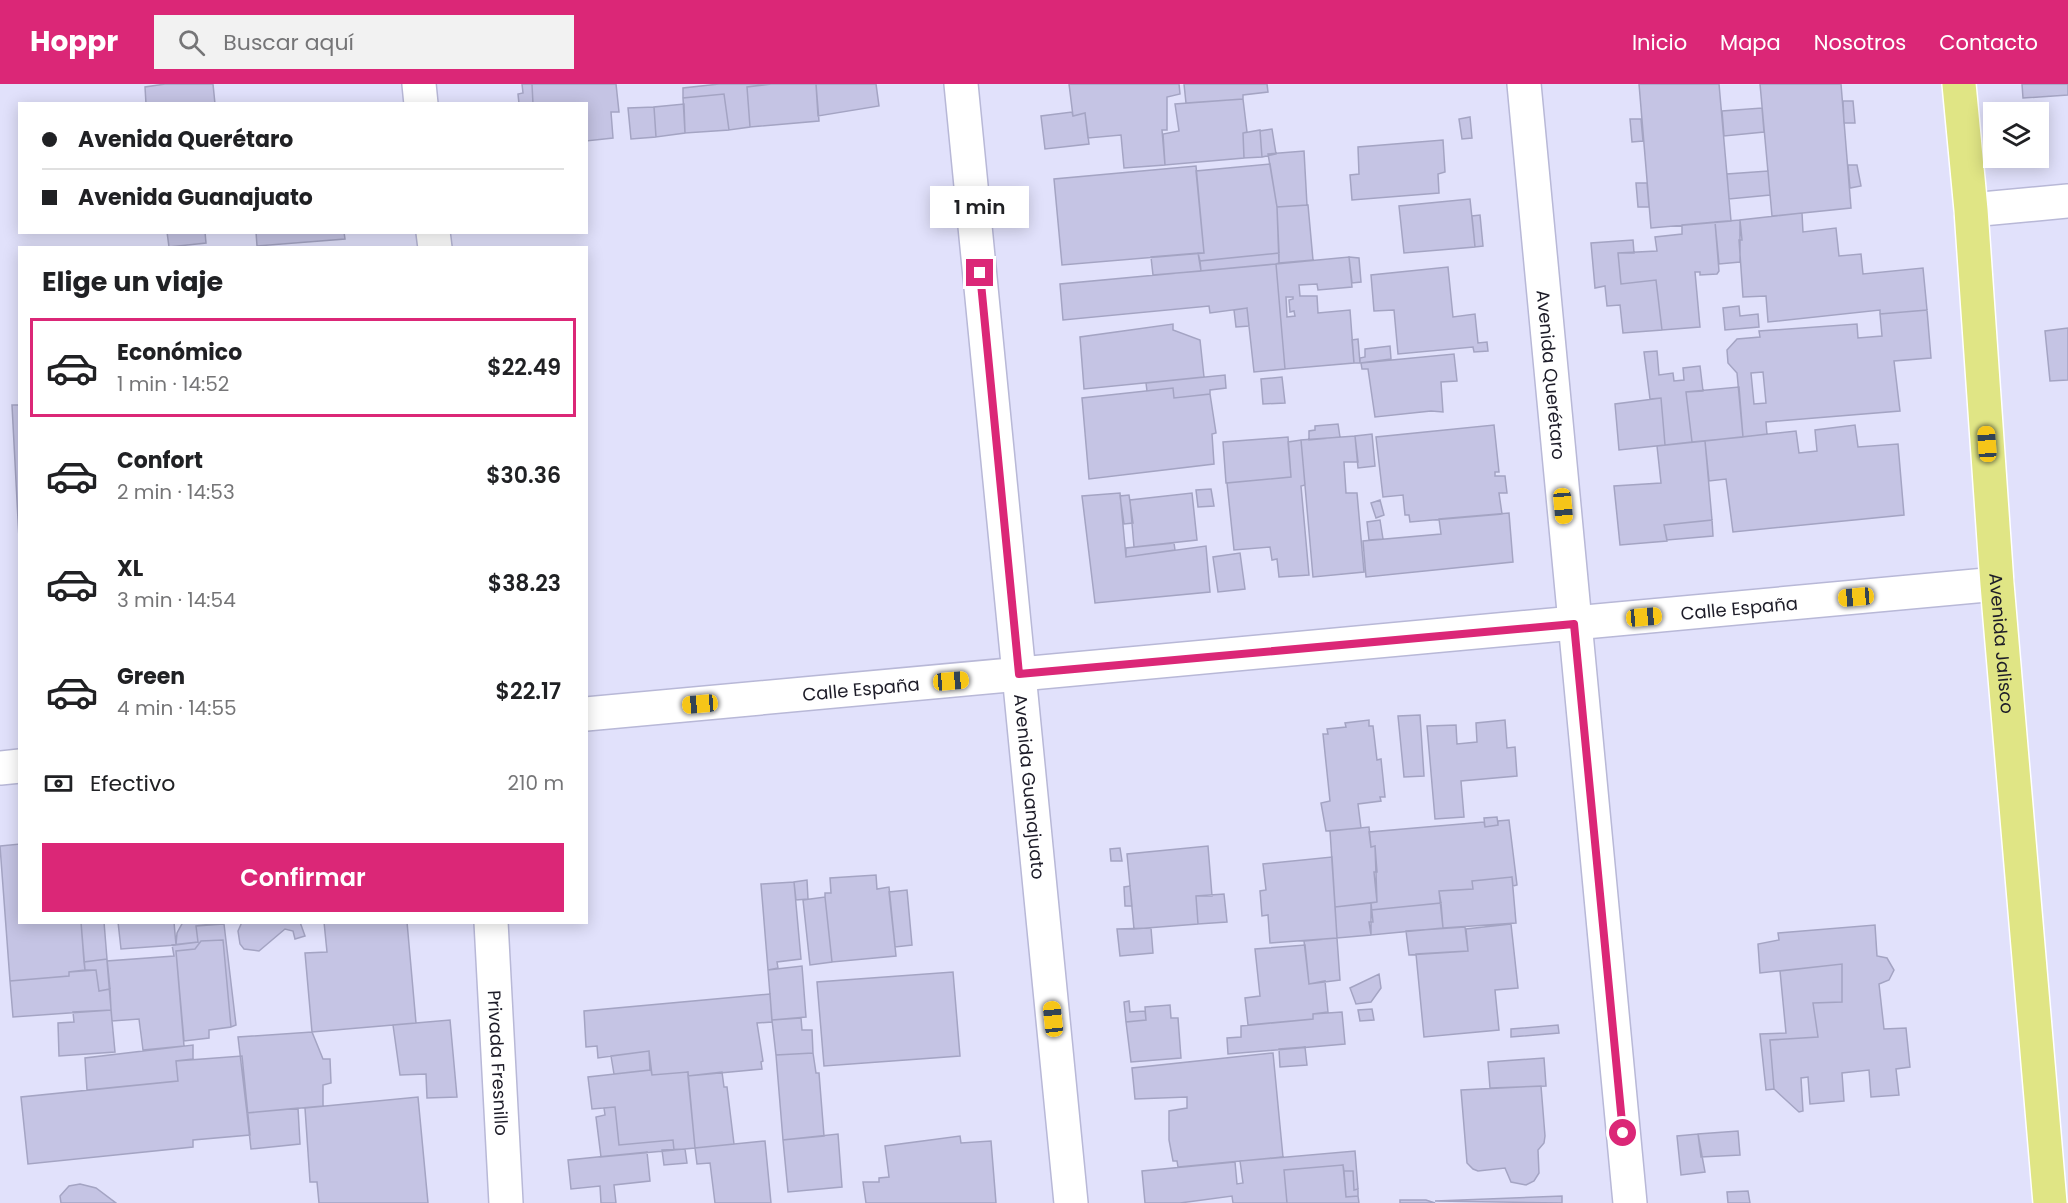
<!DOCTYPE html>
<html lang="es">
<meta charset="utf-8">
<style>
:root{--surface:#fff;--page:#f2f2f2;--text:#202124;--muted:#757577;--line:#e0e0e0;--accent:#db2777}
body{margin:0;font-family:Poppins,sans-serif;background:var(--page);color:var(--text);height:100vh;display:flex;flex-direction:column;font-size:22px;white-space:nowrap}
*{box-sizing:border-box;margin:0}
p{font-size:20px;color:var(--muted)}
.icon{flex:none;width:33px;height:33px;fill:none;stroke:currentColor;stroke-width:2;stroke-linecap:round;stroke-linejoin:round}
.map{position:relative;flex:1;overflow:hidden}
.sheet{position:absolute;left:18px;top:162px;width:570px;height:678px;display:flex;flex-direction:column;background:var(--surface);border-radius:0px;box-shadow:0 3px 15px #0003}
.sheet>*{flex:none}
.guide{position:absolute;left:18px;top:18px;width:570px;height:132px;border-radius:0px;box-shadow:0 3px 15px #0003;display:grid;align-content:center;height:132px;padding:0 24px;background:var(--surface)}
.tools{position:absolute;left:1983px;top:18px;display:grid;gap:12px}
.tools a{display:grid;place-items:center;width:66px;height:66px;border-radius:0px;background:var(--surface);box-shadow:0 3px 15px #0003;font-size:30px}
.end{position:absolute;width:27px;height:27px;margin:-14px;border:8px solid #db2777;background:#fff;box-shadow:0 0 0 3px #fff}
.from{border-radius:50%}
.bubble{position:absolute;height:42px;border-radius:0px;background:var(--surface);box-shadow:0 3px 15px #0003;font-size:20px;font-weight:600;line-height:42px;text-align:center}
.car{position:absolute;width:18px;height:36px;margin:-18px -9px;border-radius:8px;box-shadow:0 0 4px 2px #0007;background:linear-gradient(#f5c518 24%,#345 0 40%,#f5c518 0 76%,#345 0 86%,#f5c518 0)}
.guide b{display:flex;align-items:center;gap:21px;height:57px;font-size:22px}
.guide b+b{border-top:2px solid var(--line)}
.guide i{width:15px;height:15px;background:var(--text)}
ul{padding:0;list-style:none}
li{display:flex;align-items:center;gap:18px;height:99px;margin:0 12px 9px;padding:0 12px;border:3px solid transparent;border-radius:0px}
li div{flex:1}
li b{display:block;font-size:22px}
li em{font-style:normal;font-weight:600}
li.selected{border-color:var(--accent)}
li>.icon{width:54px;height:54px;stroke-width:1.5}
h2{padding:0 24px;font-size:27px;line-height:72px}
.pay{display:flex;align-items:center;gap:15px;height:66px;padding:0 24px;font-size:22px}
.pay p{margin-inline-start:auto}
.button{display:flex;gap:12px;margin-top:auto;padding:12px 24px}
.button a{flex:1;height:69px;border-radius:0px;background:var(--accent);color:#fff;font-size:24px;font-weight:600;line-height:69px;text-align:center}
header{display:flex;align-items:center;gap:36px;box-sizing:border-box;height:84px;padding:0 30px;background:var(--accent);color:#fff}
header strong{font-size:28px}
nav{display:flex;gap:33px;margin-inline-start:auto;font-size:21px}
.search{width:420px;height:54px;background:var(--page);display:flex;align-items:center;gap:15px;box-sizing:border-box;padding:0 21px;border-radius:0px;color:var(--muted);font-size:22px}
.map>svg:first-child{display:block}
</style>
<header>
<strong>Hoppr</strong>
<div class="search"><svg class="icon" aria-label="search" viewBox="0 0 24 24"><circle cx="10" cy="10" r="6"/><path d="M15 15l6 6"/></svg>Buscar aquí</div>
<nav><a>Inicio</a><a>Mapa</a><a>Nosotros</a><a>Contacto</a></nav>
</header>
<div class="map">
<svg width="2068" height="1119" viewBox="0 0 2068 1119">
<rect width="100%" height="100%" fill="#e1e1fb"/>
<path fill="#c5c4e4" stroke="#a4a4c3" stroke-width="1.5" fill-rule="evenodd" d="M165,0H213L215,20H146L145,3Z
M522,0H532L533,20H519L518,10L523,9Z
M532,0H616L619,28H611L613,54L586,57V20H533Z
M719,0H771L747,3L750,43L729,46L724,10L683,14V4Z
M771,0H816L819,37L750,43L747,3Z
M816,0H876L879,22L818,32Z
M1069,0H1179L1180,10L1167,13V46H1162L1165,81L1124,84L1121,51L1088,54L1085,29L1073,32Z
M1184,0H1267L1268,8L1243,11V15L1186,19Z
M1639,0H1719L1731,137L1651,144Z
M1760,0H1841L1851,124L1772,132Z
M2022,0H2068V11L2023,14Z
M724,10L729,46L685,49L683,14Z
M1243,15L1247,48L1243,49L1244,74L1165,81L1163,50L1179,47L1175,20Z
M1843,17H1853L1855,39H1844Z
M684,20L685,49L656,53L654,23Z
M654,23L656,53L631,55L628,24Z
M1762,24L1764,48L1724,52L1722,27Z
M1072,28L1073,32L1085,29L1089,60L1045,65L1041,32Z
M1470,33L1472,54L1462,55L1459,35Z
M1630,35H1641L1643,57L1632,58Z
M1272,45L1276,70L1262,73L1260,47Z
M1260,46L1262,73L1244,74L1243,49Z
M1443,56L1445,88L1438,90L1439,109L1352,116L1350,91L1359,90L1358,63Z
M1304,67L1307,121L1277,123L1268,70Z
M1270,80L1277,123L1279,169L1200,177L1198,169H1204L1196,87Z
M1848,81H1857L1861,102L1850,104Z
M1196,82L1204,169L1062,181L1054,95Z
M1768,87L1770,111L1729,115L1727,90Z
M1636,99H1647L1649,123H1638Z
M1470,115L1475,163L1404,169L1399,122Z
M1308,121L1313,176L1279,179L1277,123Z
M1802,129L1803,148L1836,144L1839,172L1861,170L1863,190L1923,184L1927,226L1880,230V226L1768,238L1766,212L1743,213L1739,156H1742L1740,136Z
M1480,131L1483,162L1475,163L1472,132Z
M1740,136V178L1719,180L1715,138Z
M1715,138L1719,187L1717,190L1700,191V188H1695L1700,243L1662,246L1656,196L1621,200L1618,169L1657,167L1655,153L1682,150V141Z
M167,148H205L206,159L169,163Z
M256,148H344L345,155L257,162Z
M1633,156L1634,169H1618L1621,200L1656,196L1662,246L1623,249L1620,221L1607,222L1605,202L1595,204L1591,159Z
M1198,169L1201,187L1153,191L1151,173Z
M1279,169V179L1276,180L1201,187L1200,177Z
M1349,173L1352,203L1318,206L1317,200L1299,201L1300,212H1317L1318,229L1350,226L1354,279L1285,285L1276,180ZM1286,213H1293V215L1289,216L1290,228L1294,227L1295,232L1287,233Z
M1349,173L1359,174L1361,198L1352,199Z
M1276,180L1285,285L1254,288L1247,224L1210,229L1209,222L1063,236L1060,200Z
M1448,183L1453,233L1475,230L1478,259L1487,258L1488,267L1474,268L1473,263L1398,270L1394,226L1374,227L1371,191Z
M1739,222L1740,232L1758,230L1759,243L1725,246L1723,224Z
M1247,224L1249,242L1236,243L1234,226Z
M1927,226L1931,274L1894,277L1900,327L1766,338L1767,350L1743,353L1737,289L1728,279L1727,266L1737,255L1760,253L1759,247L1857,240L1858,254L1882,252L1880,230ZM1763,288L1766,319L1754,320L1751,289Z
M1173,240V246L1200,256L1204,293L1084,305L1080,253Z
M2068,244V296L2050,297L2045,247Z
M1358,255L1360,279H1354L1352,256Z
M1390,262L1391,275L1360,279V274L1365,273V265Z
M1657,267L1659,291L1673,289L1674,297L1684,296L1683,284L1700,282L1703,307L1686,308L1692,358L1665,361L1661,314L1650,315L1644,268Z
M1454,270L1457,297L1441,298L1443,328L1431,327L1375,333L1368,285H1362L1361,279Z
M1225,291L1226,304L1210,306V310L1174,314L1173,304L1147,307L1146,299Z
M1282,293L1285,319L1263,320L1261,295Z
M1739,303L1743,353L1692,358L1686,308Z
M1173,304L1174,314L1210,310L1216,349L1212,350L1214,380L1089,395L1082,314Z
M1661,314L1665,361L1619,366L1615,320Z
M12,321H20V474Z
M1338,340L1340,353L1309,356V347L1315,346V342Z
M1494,341L1499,388H1495V392H1505L1507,409H1499L1502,430L1410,438L1409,431H1405L1403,411L1383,413L1376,353Z
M1855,341L1858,363L1898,360L1904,431L1733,448L1726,395L1709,397L1705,357L1796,347L1799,369L1817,367L1815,346Z
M1372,350L1375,382L1358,384L1355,352Z
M1355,352L1358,378H1344L1346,409H1357L1364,488L1313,493L1301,356Z
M1288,353L1291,393L1226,399L1223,358Z
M1301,356L1305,401L1301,402L1309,491L1279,493L1277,475L1272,476L1270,463L1234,466L1227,399L1291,393L1288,358Z
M1705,357L1712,436L1664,441L1667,457L1620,461L1614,402L1661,399L1657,362Z
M1211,405L1214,422L1198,423L1196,406Z
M1120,409L1126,473L1206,462L1210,508L1095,519L1082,412Z
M1192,409L1197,456L1134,463L1130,416Z
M1129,411L1133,439L1124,440L1120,412Z
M1380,416L1384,431L1376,434L1371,419Z
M1509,429L1513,478L1366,493L1363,457L1441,450L1439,435Z
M1380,436L1383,455L1369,456L1367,438Z
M1712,436L1713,452L1667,456L1664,441Z
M1174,459L1175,466L1126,473V464Z
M1240,469L1245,505L1218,508L1213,473Z
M1420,631L1424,692L1404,693L1398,632Z
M1369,636V642H1373L1377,676L1381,675L1385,713H1380L1381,717L1358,720L1361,744L1326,747L1321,719L1330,717L1323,650H1328L1327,645L1346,643L1345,639Z
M1505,636L1507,664L1515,663L1517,692L1461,697L1464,733L1435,735L1427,642L1456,641L1457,660L1477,658L1476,639Z
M1497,733L1498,741L1485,743L1484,734Z
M1509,736L1517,801L1513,802L1512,793L1472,797L1473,805L1439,807L1441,819L1371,826V819L1377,818L1374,788H1377L1375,762L1371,763L1369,748L1484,738L1485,743L1498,741V737Z
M1369,743L1371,763L1375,762L1377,818L1335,823L1330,747Z
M20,760V838H81L85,886L69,888V892L10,897L0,762Z
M1208,762L1212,812H1196L1198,840L1134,845L1127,770Z
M1120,764L1122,777H1111L1110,765Z
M1332,773L1337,854L1270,859L1268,831L1262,832L1260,807L1266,806L1263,780Z
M876,791L877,805L889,803L896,872L832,878L825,813V809H831L830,794Z
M1512,793L1516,839L1443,844L1439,807L1473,805L1472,797Z
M807,796L808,815L796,816L794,798Z
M794,798L801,875L777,878L778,884L768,886L761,800Z
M1130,802L1132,822H1125L1124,803Z
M907,806L912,861L895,863L889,808Z
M1224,810L1227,838L1198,840L1196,812Z
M825,813L832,878L810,881L803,816Z
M1371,819L1373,838H1369L1371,851L1337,854L1335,823Z
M1441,819L1443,844L1371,851V826Z
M81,838H104L107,875L84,878Z
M118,838H174L176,861L121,865Z
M183,838H221V839L196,842L198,858L176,861L177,849Z
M242,838H300L305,852L295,855L293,847L285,845L259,867L244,865L240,860L238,847Z
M324,838H407L416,939L312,948L305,869L327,868Z
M224,840L236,941L231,943L223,856L201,857L195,865L176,867L184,962L143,966L139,935L112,937L107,877L174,872L172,861L198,858L196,842Z
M1511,840L1518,904L1495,906L1499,946L1424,953L1416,870L1468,867L1466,845Z
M1875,841L1877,872L1887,874L1894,886L1889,896L1879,900L1884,945L1906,944L1910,983L1896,985L1899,1011L1871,1013L1869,986L1842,989L1844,1017L1810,1020L1808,993L1801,994L1803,1027L1799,1028L1774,1005L1770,956L1818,953L1813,919L1842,918V880L1760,889L1758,860L1779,856L1778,849Z
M1465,843L1468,867L1409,871L1406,847Z
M1151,844L1153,869L1120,872L1117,845Z
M1337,854L1340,896L1309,900L1304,857Z
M223,856L231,943L209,946V954L184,957L176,867L195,865L201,857Z
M1305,861L1309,900L1325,897L1328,928L1313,930V935L1248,941L1245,914L1260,912L1255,865Z
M107,875L110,905L99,907L96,886H85L84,878Z
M1842,880V918L1813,919L1818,953L1770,956L1774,1005L1766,1006L1760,950L1786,949L1780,887Z
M802,882L806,933L772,936L768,886Z
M96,886L99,907L110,905L111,926L13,933L10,897L69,892V888Z
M953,888L960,972L824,982L817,898Z
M1379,890L1381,904L1371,918L1356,920L1350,904Z
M770,910L772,938L757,939L763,977L761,978L762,985L688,992V988L652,991L649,967L598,974L597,962L586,963L584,927Z
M1129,917L1130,928L1145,927L1146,936L1126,938L1124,918Z
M1170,921L1171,934H1178L1181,974L1131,978L1126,938L1146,936L1145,923Z
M1372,925L1374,936L1360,937L1358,926Z
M111,926L115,968L59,972L58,939L74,938L73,928Z
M1342,928L1345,960L1228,970L1227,954L1241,953V942L1313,935V930Z
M801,934L802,946H812L813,969L776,971L772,936Z
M450,936L457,1013L427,1014L426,990L400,991L393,941Z
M1558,941L1559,949L1511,953V945Z
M312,948L323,975H330L331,999L323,1001V1022L247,1029L238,953Z
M193,961V975L176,977L178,997L87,1006L85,974Z
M1305,963L1307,981L1280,983L1279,965Z
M649,967L650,986L614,990L611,972Z
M813,969L816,989H819L824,1052L783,1056L776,971Z
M1273,969L1283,1073L1178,1083L1177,1077H1173L1169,1056V1027L1187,1024V1013L1135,1015L1132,984Z
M242,972L250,1051L193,1056V1063L28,1080L21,1013L178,997L176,977Z
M1544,974L1546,1002L1490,1004L1488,978Z
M651,986L652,991L688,988L695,1064L674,1066L673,1056L619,1061L615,1023L592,1025L588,993Z
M722,988L724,1003H727L734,1060L695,1064L688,992Z
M1541,1002L1545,1052L1544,1059L1538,1066L1539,1089L1534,1097L1526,1101L1511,1098L1505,1084L1478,1087L1473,1085L1467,1079L1461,1006Z
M418,1013L428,1119H319L317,1098H310L305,1024Z
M615,1023L619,1061L673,1056L674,1066L601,1073L596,1033L605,1031L604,1024Z
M298,1024L300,1060L251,1065L247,1029Z
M1738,1047L1740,1071L1701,1073L1698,1050Z
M838,1050L842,1103L788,1108L783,1056Z
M1698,1050L1705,1088L1681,1091L1677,1052Z
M960,1052L961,1059L991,1057L996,1119H866L863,1098H879V1094L889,1093L885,1062Z
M765,1057L771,1119H715L710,1079L697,1080L695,1064Z
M685,1065L687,1079L664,1081L662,1066Z
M1355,1067L1358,1105L1354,1106L1353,1087H1344L1343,1081L1284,1086L1287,1119H1233L1232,1112L1180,1119H1145L1142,1087L1235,1078L1237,1100L1243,1099L1240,1077Z
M647,1068L650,1097L614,1101L616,1119H601L600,1102L571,1105L568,1076Z
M1343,1081L1346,1113L1358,1112L1359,1119H1287L1284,1086Z
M1344,1087H1353L1354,1106L1358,1105V1112L1346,1113Z
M80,1100L96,1104L116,1119H61L60,1112L69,1102Z
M1748,1107L1750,1119H1728L1727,1108Z
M1562,1112V1119L1435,1117Z
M1400,1116H1426L1435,1119H1400Z"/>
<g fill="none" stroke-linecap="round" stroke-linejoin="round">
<g stroke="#b8b8d7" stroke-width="36">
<g id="minor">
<path d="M419,0L421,20"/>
<path id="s1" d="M961,0L1071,1119"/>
<path id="s2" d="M1524,0L1630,1119"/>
<path d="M1971,126L2068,117"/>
<path d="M433,148L435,164"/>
<path id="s3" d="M586,630L1997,500"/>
<path d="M0,684L20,682"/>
<path id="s4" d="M491,838L506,1119"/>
</g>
</g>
<g stroke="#fff" stroke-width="36">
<g id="major">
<path id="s5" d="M1959,0L1971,126L1997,500L2050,1119"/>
</g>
</g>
<use href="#minor" stroke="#fff" stroke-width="33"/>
<use href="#major" stroke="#e0e585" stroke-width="33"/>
</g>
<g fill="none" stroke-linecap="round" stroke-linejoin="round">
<path stroke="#db2777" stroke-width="8" d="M980,189L1019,590L1574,540L1623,1049"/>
</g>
<g text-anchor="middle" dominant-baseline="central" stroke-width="4.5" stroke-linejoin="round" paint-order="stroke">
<g font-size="18" fill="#1d1c28" stroke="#fff">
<text stroke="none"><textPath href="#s2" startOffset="292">Avenida Querétaro</textPath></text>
<text stroke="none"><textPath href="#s3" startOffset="1158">Calle España</textPath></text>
<text stroke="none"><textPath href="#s5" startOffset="561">Avenida Jalisco</textPath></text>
<text stroke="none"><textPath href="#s3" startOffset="276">Calle España</textPath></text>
<text stroke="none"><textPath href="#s1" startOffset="706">Avenida Guanajuato</textPath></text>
<text stroke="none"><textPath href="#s4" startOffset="141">Privada Fresnillo</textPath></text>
</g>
</g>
</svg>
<div class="tools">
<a><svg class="icon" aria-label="layers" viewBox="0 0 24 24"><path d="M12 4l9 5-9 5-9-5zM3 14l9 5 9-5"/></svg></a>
</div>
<i class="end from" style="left:1623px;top:1049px"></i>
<i class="end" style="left:980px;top:189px"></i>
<div class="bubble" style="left:930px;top:102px;width:99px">1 min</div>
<i class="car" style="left:1987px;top:360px;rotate:356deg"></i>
<i class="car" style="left:1563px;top:422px;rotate:175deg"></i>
<i class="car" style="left:1856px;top:513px;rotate:265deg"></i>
<i class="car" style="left:1644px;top:533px;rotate:85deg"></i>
<i class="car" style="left:951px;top:597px;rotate:85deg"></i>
<i class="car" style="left:700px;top:620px;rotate:265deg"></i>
<i class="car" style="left:1053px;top:935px;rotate:354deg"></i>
<div class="guide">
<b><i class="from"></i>Avenida Querétaro</b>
<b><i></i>Avenida Guanajuato</b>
</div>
<section class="sheet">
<h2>Elige un viaje</h2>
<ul>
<li class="selected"><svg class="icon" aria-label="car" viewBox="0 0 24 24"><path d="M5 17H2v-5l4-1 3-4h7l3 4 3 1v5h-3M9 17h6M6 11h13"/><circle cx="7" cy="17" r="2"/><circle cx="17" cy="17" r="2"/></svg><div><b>Económico</b><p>1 min · 14:52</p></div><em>$22.49</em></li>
<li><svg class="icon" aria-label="car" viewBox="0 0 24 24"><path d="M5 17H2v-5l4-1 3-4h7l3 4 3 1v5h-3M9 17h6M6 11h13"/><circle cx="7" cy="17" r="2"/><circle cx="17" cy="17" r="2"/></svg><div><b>Confort</b><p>2 min · 14:53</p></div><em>$30.36</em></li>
<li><svg class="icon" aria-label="car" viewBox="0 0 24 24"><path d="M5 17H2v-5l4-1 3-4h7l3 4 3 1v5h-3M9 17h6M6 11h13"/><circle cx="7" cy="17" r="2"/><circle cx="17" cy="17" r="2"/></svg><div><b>XL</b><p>3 min · 14:54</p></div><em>$38.23</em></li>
<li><svg class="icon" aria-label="car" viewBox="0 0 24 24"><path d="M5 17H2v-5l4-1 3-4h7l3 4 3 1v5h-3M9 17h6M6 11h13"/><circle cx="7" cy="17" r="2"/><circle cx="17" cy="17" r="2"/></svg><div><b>Green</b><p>4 min · 14:55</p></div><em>$22.17</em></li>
</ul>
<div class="pay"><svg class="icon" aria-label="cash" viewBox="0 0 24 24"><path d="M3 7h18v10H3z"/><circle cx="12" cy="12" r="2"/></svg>Efectivo<p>210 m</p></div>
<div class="button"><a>Confirmar</a></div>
</section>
</div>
